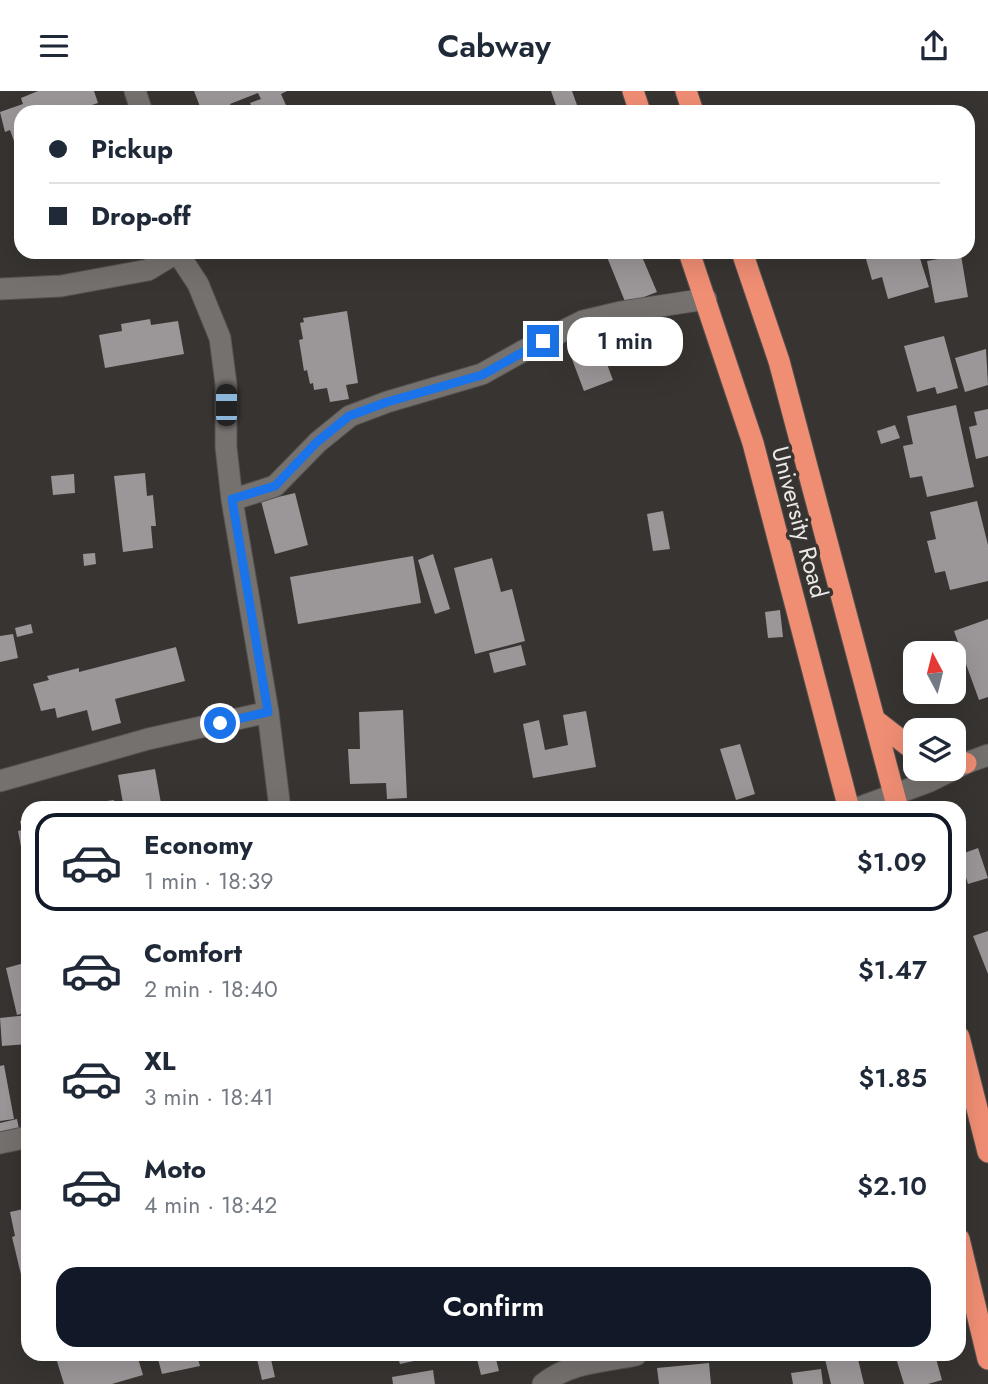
<!DOCTYPE html>
<meta charset="utf-8">
<style>
:root{--surface:#fff;--page:#f2f2f3;--text:#1f2937;--muted:#747a83;--line:#e0e1e3;--accent:#111827}
body{margin:0;font-family:Jost,sans-serif;background:var(--page);color:var(--text);height:100vh;display:flex;flex-direction:column;font-size:26px;white-space:nowrap}
*{box-sizing:border-box;margin:0}
p{font-size:23px;color:var(--muted)}
.icon{flex:none;width:38px;height:38px;fill:none;stroke:currentColor;stroke-width:2;stroke-linecap:round;stroke-linejoin:round}
.map{position:relative;flex:1;overflow:hidden}
.details{position:absolute;left:21px;top:710px;width:945px;height:560px;display:flex;flex-direction:column;background:var(--surface);border-radius:21px;box-shadow:0 7px 28px #0002}
.details>*{flex:none}
.top-card{position:absolute;left:14px;top:14px;width:961px;height:154px;border-radius:21px;box-shadow:0 7px 28px #0002;display:grid;align-content:center;height:154px;padding:0 35px;background:var(--surface)}
.needle{width:46px;rotate:353deg}
.buttons{position:absolute;left:903px;top:550px;display:grid;gap:14px}
.buttons a{display:grid;place-items:center;width:63px;height:63px;border-radius:14px;background:var(--surface);box-shadow:0 7px 28px #0002;font-size:35px}
.end{position:absolute;width:32px;height:32px;margin:-16px;border:9px solid #1a73e8;background:#fff;box-shadow:0 0 0 4px #fff}
.from{border-radius:50%}
.bubble{position:absolute;height:49px;border-radius:21px;background:var(--surface);box-shadow:0 7px 28px #0002;font-size:23px;font-weight:600;line-height:49px;text-align:center}
.car{position:absolute;width:21px;height:42px;margin:-21px -10px;border-radius:9px;box-shadow:0 0 5px 2px #0007;background:linear-gradient(#222 24%,#8ab4d8 0 40%,#222 0 76%,#8ab4d8 0 86%,#222 0)}
.top-card b{display:flex;align-items:center;gap:24px;height:66px;font-size:26px}
.top-card b+b{border-top:2px solid var(--line)}
.top-card i{width:18px;height:18px;background:var(--text)}
ul{padding:12px 0 0;list-style:none}
li{display:flex;align-items:center;gap:21px;height:98px;margin:0 14px 10px;padding:0 21px;border:4px solid transparent;border-radius:21px}
li div{flex:1}
li b{display:block;font-size:26px}
li em{font-style:normal;font-weight:600}
li.active{border-color:var(--accent)}
li>.icon{width:63px;height:63px;stroke-width:1.5}
.action{display:flex;gap:14px;margin-top:auto;padding:14px 35px}
.action a{flex:1;height:80px;border-radius:21px;background:var(--accent);color:#fff;font-size:28px;font-weight:600;line-height:80px;text-align:center}
header{display:flex;justify-content:space-between;align-items:center;height:91px;padding:0 35px;background:var(--surface);font-size:32px;font-weight:600}
.map>svg:first-child{display:block}
</style>
<header><svg class="icon" aria-label="menu" viewBox="0 0 24 24"><path d="M4 6h16M4 12h16M4 18h16"/></svg>Cabway<svg class="icon" aria-label="share" viewBox="0 0 24 24"><path d="M12 15V3M7 8l5-5 5 5M5 13v7h14v-7"/></svg></header>
<div class="map">
<svg width="988" height="1293" viewBox="0 0 988 1293">
<rect width="100%" height="100%" fill="#373431"/>
<path fill="#9b9698" d="M38,0H94L98,12L92,14L94,21H21V51L15,53L10,39L5,41L0,21L23,13L21,7Z
M194,0H287L281,3L289,21H254L250,12L261,8L258,2L230,13L233,20L239,18L241,21H202Z
M551,0H572L577,14L558,20Z
M605,161H640L657,201L626,213Z
M864,161H918L929,196L888,208L882,186L872,189Z
M961,164L968,206L935,212L927,170Z
M347,220L358,292L346,294L349,308L330,311L327,297L314,299L313,292L310,293L307,279L304,280L299,249L303,248L300,232L304,231L303,227Z
M150,228L151,234L178,230L184,263L105,277L99,244L122,240L121,233Z
M650,236L654,257L635,261L630,241Z
M944,245L958,297L937,303L935,296L917,301L904,255Z
M599,252L613,289L584,300L570,263Z
M986,258L988,294L965,301L955,267Z
M956,314L974,396L927,406L922,385L910,387L903,355L913,353L907,325Z
M988,318V365L976,368L969,336L977,334L974,321Z
M895,334L900,347L881,353L877,340Z
M145,382L147,405L153,404L156,435H151L153,457L123,461L114,385Z
M74,383L75,402L53,404L51,385Z
M295,402L308,454L275,463L261,410Z
M977,410L988,454V490L950,499L945,480L935,482L927,450L936,448L930,421Z
M663,420L670,458L653,460L647,423Z
M95,462L96,473L84,475L83,463Z
M433,463L450,518L435,523L418,469Z
M413,465L421,512L298,533L290,486Z
M492,467L501,501L512,498L525,550L475,563L454,477Z
M780,519L783,546L768,547L765,521Z
M988,528V606L979,609L954,540Z
M31,533L33,542L17,546L15,537Z
M13,543L18,567L0,571V545Z
M521,554L526,574L494,582L489,562Z
M176,556L185,590L115,608L121,632L92,640L87,619L57,627L55,617L41,620L33,593L49,589L47,585L79,577V581Z
M403,619L407,707L387,708L386,692L350,693L348,658H360L359,621Z
M586,620L596,676L533,687L523,633L539,629L545,659L568,654L563,624Z
M740,653L755,703L736,709L720,658Z
M155,678L162,718H124L118,684Z
M114,709L115,718H87L86,713Z
M28,728V787H27L18,740L22,739L20,730Z
M978,757L988,787L968,793L959,764Z
M988,840V883L973,845Z
M28,871V921L17,924L6,877Z
M28,924V953L2,955L0,927Z
M4,974L14,1028L0,1030V975Z
M17,1028L20,1043L0,1046V1032Z
M28,1117V1195L24,1196L12,1146L15,1145L10,1121Z
M55,1264H137L143,1284L112,1293H64Z
M157,1264H197L200,1275L162,1283Z
M256,1264H270L275,1286L262,1289Z
M397,1264H432V1266L400,1273Z
M476,1264H495L499,1280L481,1284Z
M824,1264H857L864,1293H831Z
M895,1264H935L942,1289L928,1293H904Z
M709,1272L711,1293H659L657,1277Z
M821,1278L823,1293H793L791,1282Z
M433,1279L435,1293H393L392,1286Z"/>
<g fill="none" stroke-linecap="round" stroke-linejoin="round">
<g stroke="#54514f" stroke-width="23">
<path id="minor" d="M135,0L142,21
M177,161L198,193L220,247L226,293V356L232,409L268,621L280,718
M0,198L61,195L148,179L178,161
M232,409L275,395L318,351L350,325L387,311L482,283L523,260L583,230L621,221L706,208
M0,690L148,648L268,621
M855,718L928,691L966,672L988,664
M0,1052L28,1046
M543,1293C570,1271 603,1271 636,1264"/>
</g>
<g stroke="#54514f" stroke-width="23">
<path id="highway" d="M633,0L640,21
M686,0L693,21
M689,161L753,352L849,718
M742,161L779,270L898,718
M875,629L915,660
M954,670L966,672
M959,946L988,1061
M959,1148L988,1268"/>
</g>
<use href="#minor" stroke="#75716f" stroke-width="21"/>
<use href="#highway" stroke="#f08e74" stroke-width="21"/>
</g>
<g fill="none" stroke-linecap="round" stroke-linejoin="round">
<path stroke="#1a73e8" stroke-width="9" d="M220,632L268,621L232,408L275,395L317,351L349,325L387,311L482,284L543,250"/>
</g>
<g text-anchor="middle" dominant-baseline="central" stroke-width="7" stroke-linejoin="round" paint-order="stroke">
<g font-size="24" fill="#eceae8" stroke="#373431">
<text transform="translate(800 431) rotate(75)">University Road</text>
</g>
</g>
</svg>
<div class="buttons">
<a><svg class="needle" viewBox="-14 -14 28 28"><path d="M0-13l5 13h-10z" fill="#e53935"/><path d="M0 13l5-13h-10z" fill="#747a83"/></svg></a>
<a><svg class="icon" aria-label="layers" viewBox="0 0 24 24"><path d="M12 4l9 5-9 5-9-5zM3 14l9 5 9-5"/></svg></a>
</div>
<i class="end from" style="left:220px;top:632px"></i>
<i class="end" style="left:543px;top:250px"></i>
<div class="bubble" style="left:567px;top:226px;width:116px">1 min</div>
<i class="car" style="left:226px;top:314px;rotate:0deg"></i>
<div class="top-card">
<b><i class="from"></i>Pickup</b>
<b><i></i>Drop-off</b>
</div>
<section class="details">
<ul>
<li class="active"><svg class="icon" aria-label="car" viewBox="0 0 24 24"><path d="M5 17H2v-5l4-1 3-4h7l3 4 3 1v5h-3M9 17h6M6 11h13"/><circle cx="7" cy="17" r="2"/><circle cx="17" cy="17" r="2"/></svg><div><b>Economy</b><p>1 min · 18:39</p></div><em>$1.09</em></li>
<li><svg class="icon" aria-label="car" viewBox="0 0 24 24"><path d="M5 17H2v-5l4-1 3-4h7l3 4 3 1v5h-3M9 17h6M6 11h13"/><circle cx="7" cy="17" r="2"/><circle cx="17" cy="17" r="2"/></svg><div><b>Comfort</b><p>2 min · 18:40</p></div><em>$1.47</em></li>
<li><svg class="icon" aria-label="car" viewBox="0 0 24 24"><path d="M5 17H2v-5l4-1 3-4h7l3 4 3 1v5h-3M9 17h6M6 11h13"/><circle cx="7" cy="17" r="2"/><circle cx="17" cy="17" r="2"/></svg><div><b>XL</b><p>3 min · 18:41</p></div><em>$1.85</em></li>
<li><svg class="icon" aria-label="car" viewBox="0 0 24 24"><path d="M5 17H2v-5l4-1 3-4h7l3 4 3 1v5h-3M9 17h6M6 11h13"/><circle cx="7" cy="17" r="2"/><circle cx="17" cy="17" r="2"/></svg><div><b>Moto</b><p>4 min · 18:42</p></div><em>$2.10</em></li>
</ul>
<div class="action"><a>Confirm</a></div>
</section>
</div>
